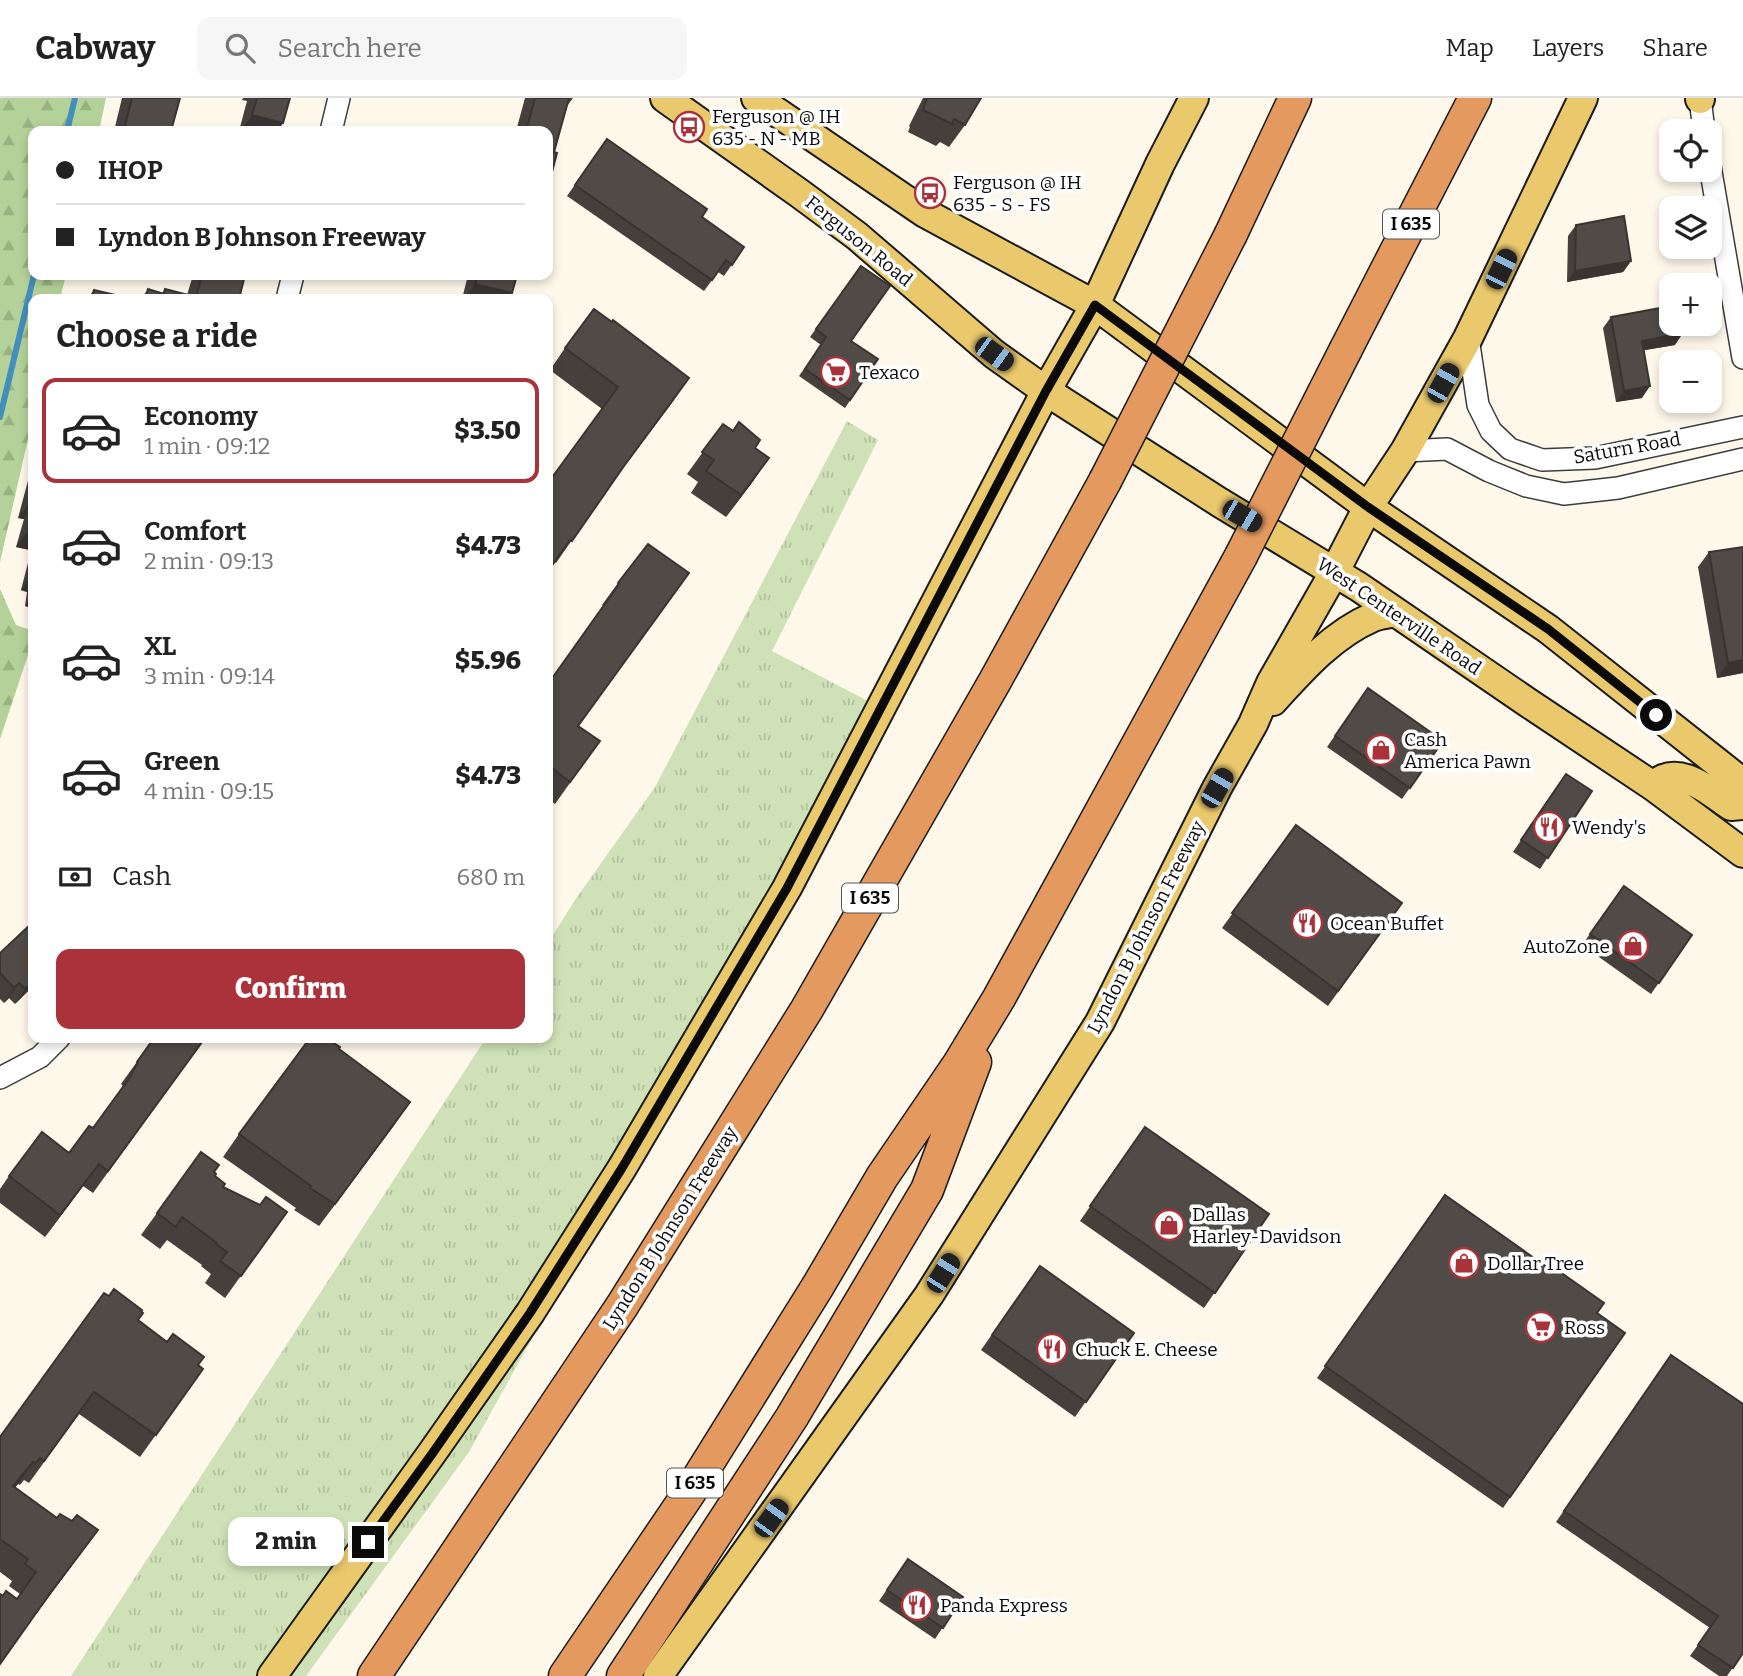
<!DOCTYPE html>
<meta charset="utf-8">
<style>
:root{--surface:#fff;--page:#f6f6f6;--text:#222;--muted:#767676;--line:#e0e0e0;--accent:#aa323a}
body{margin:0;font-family:Bitter,serif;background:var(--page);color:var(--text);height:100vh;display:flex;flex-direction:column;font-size:26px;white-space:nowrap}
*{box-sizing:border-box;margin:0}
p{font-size:23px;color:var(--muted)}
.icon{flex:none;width:38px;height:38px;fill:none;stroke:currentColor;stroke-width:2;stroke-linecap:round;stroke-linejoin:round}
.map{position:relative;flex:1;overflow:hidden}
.panel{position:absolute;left:28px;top:196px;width:525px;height:749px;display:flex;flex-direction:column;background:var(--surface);border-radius:14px;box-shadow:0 4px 10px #0003}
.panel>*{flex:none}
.top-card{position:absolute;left:28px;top:28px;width:525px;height:154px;border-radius:14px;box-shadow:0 4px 10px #0003;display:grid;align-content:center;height:154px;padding:0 28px;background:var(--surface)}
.tools{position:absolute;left:1659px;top:21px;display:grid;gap:14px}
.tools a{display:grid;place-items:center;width:63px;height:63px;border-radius:14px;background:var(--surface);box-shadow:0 4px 10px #0003;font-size:35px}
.end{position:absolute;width:32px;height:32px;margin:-16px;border:9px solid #0a0a0a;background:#fff;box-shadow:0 0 0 4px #fff}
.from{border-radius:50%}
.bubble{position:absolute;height:49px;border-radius:14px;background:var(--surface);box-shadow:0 4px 10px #0003;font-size:23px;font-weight:800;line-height:49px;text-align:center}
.car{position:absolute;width:21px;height:42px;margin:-21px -10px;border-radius:9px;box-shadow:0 0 5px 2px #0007;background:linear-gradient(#222 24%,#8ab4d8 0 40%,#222 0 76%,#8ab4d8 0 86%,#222 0)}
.top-card b{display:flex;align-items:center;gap:24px;height:66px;font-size:26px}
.top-card b+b{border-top:2px solid var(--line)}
.top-card i{width:18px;height:18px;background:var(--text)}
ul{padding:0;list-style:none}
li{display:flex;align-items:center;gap:21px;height:105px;margin:0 14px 10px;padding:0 14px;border:4px solid transparent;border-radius:14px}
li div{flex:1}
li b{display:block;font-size:26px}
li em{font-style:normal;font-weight:800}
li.selected{border-color:var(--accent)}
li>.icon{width:63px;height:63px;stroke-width:1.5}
h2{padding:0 28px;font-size:32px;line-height:84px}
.pay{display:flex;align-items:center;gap:18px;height:77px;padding:0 28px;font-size:26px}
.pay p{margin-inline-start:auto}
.button{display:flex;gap:14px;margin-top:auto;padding:14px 28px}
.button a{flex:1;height:80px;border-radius:14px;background:var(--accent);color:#fff;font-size:28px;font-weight:800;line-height:80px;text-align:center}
header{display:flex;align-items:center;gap:42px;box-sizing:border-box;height:98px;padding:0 35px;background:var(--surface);border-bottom:2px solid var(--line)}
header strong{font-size:33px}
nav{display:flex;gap:38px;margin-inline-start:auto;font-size:24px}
.search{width:490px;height:63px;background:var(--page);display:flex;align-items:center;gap:18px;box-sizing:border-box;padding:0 24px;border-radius:14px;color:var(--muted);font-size:26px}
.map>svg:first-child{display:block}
</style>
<header>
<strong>Cabway</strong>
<div class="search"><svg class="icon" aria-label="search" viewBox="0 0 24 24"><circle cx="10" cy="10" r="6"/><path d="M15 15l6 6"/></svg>Search here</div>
<nav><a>Map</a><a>Layers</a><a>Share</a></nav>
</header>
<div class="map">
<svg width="1743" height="1578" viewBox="0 0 1743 1578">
<defs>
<pattern id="grass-tufts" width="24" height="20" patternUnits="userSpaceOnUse" patternTransform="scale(1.75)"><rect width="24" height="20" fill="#cfe2b7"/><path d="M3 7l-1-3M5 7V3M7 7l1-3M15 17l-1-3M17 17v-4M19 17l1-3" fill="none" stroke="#b0c19c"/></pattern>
<pattern id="forest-firs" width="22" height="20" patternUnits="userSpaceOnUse" patternTransform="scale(1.75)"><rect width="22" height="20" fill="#b3d198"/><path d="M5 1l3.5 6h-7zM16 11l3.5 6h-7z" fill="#99b282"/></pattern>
</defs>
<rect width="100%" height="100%" fill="#fdf8e9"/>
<path fill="url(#grass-tufts)" d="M847,323L878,342L772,553L868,603L857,656L469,1354L306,1578H71L486,940H548V845L575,802L655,689Z"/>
<path fill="url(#forest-firs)" d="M0,0H106L99,33H33V177H66L60,201H33V319L0,464Z
M0,491L16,527L33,533V542L0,641Z"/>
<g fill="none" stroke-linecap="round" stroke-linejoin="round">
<path stroke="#428fbe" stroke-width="6" d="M67,33L75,0
M0,319L34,177"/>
<g stroke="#3d3d3d" stroke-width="24">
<path id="minor" d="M1700,0L1704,33
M331,33L339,0
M1710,68L1743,260
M287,201L293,177
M1468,240L1478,307L1491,333L1510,351L1542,362L1595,360L1743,329
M1405,353L1447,351L1489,373L1526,388L1564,396L1618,390L1743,361
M0,980L40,959L59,940"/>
</g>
<g stroke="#1b1b1b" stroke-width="32">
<path id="major" d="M665,0L799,95L857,138L994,256L1046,293L1219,404L1359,489L1527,604L1653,688L1743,755
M756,0L925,115L1095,207L1368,409L1548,531L1743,685
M1700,0V1
M1273,603C1302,571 1333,536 1373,519C1380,516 1388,516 1394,514
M1653,688C1678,664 1709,693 1731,708L1743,707
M272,1578L432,1355L530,1215L622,1070L787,790L1046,293L1095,207L1160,66L1194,0
M658,1578L929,1197L1100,924L1217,690L1253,626L1271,585L1335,473L1368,409L1405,353L1468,240L1583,0"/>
</g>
<g stroke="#1b1b1b" stroke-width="35">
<path id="highway" d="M1231,136L1295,0
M1346,251L1475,0
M374,1578L622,1208L807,911L995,583L1105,383
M565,1578L689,1395L818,1188L882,1079L959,966L999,900L1241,458
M623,1578L792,1319L927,1092L975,964"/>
</g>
<use href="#minor" stroke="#fff" stroke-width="21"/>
<use href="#major" stroke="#eac86c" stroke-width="28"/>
<use href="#highway" stroke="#e4995f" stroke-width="32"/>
<g stroke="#1b1b1b" stroke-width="35" stroke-linecap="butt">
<path id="highway-bridge" d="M1105,383L1231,136
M1241,458L1346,251"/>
</g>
<use href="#highway-bridge" stroke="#e4995f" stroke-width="32"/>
</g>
<path fill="#46403d" d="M122,0H180L171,33H114Z
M243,0H290L278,33H239L247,3L242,2Z
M525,0H573L567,8L554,54L548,89V33H516Z
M923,0H981L965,27L949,49L940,44L936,48L908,34L910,29L909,28Z
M607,41L702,119L744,149L724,178L718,174L704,193L567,98Z
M1576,127L1631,163L1623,174L1567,184L1568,138Z
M861,168L851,243L878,261L845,310L799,278L821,247L810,239Z
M193,177H245L239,201H141L148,191L162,195L165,191L187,197Z
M468,177H517L512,195L508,201H462Z
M94,192L132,201H87Z
M1611,219L1675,247L1644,252L1642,300L1616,304L1603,230Z
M565,250L674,302L611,386L556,465L555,464L602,311L550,272Z
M723,326L755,350L754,382L726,419L691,395L698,384L687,376Z
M33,364V510L25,508L27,494L21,492L30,457H29L30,452L16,449L24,421L18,420Z
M648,446L579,628L600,643L555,706L548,701V586L603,508L602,507L618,485Z
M1743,449V575L1717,580L1698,469L1709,454Z
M1368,590L1443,643L1402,701L1327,649Z
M1566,676L1592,693L1540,771L1513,754Z
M1296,727L1402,805L1328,908L1222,830Z
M1624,788L1692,837L1651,896L1582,847Z
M33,824V888L15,906L9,900L4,905L0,901V855Z
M154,940H205L93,1095L83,1088L45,1139L0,1105V1091L9,1078L69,1055L93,1030L117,997L123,988L121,986Z
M339,951L395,1026L319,1128L294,1112L296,1110L223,1059L239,1036Z
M1145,1029L1269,1116L1204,1210L1080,1123Z
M214,1074L215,1078L223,1089L260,1107L287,1114L225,1200L205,1185L211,1176L201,1168L202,1167L167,1142L160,1151L141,1137L157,1115Z
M1445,1097L1597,1215L1625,1235L1503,1410L1317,1280Z
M1040,1168L1134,1235L1075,1319L981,1252Z
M138,1222L203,1271L140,1359L79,1316L29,1385L24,1382L20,1387L18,1386L15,1389L82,1454L36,1516L3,1498L17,1501L20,1496L9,1488L12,1483L0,1474V1339Z
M1671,1257L1743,1555L1727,1578H1719L1690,1558L1710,1530L1556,1424Z
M908,1461L963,1499L935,1541L879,1503Z"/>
<path fill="#393432" d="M252,17L283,25L278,33H241Z
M1631,163L1623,174L1567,184L1575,173Z
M475,186L512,195L508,201H464Z
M1683,235L1675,247L1634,254L1642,243Z
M689,280L674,302L608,390L624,368Z
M1650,288L1642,300L1616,304L1624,293Z
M769,360L754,382L726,419L741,397Z
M33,399V408L24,421L18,420Z
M32,427H33V447L30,452L16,449Z
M33,475V485L27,494L21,492Z
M33,496V510L25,508Z
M1743,562V575L1717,580L1728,565Z
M33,883V888L15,906L25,891Z
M19,885L9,900L4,905L14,890Z
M410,1004L395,1026L319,1128L335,1106Z
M99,1066L83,1088L45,1139L60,1117Z
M33,1364L18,1386L0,1407L13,1388Z
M98,1432L82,1454L36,1516L51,1494Z"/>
<path fill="#514b47" stroke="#393432" stroke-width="2" d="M132,0H180L171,33H129V32L124,31Z
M257,0H290L283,25L252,17Z
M535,0H569L554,54L557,55L548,89V33H528L529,29H527Z
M927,0H981L965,27L954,21L952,26L923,12Z
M607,41L707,111L702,119L744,149L732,167L726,162L712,182L575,87Z
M1624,118L1631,163L1575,173L1576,127Z
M861,168L890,188L851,243L878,261L850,302L805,271L826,239L816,231Z
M202,177H245L239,201H145L148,191L164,196L165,191L196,199Z
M478,177H517L512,195L475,186Z
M94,192L132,201H91Z
M1671,208V226H1682L1683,235L1642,243L1650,288L1624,293L1611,219Z
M594,211L612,224L613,222L689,280L624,368L572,443L570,442L548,473V385L618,289L565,250Z
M739,324L760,342L755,350L769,360L741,397L706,373L714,362L702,354L723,326L733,333Z
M648,446L689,475L578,628L600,643L570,684L548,667V586L619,486L618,485Z
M1743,449V562L1728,565L1709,454Z
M1368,590L1443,643L1410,690L1335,638Z
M1566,676L1592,693L1548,760L1521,742Z
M1296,727L1402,805L1338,893L1232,815Z
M1624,788L1692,837L1659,885L1590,836Z
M33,824V883L25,891L19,885L14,890L0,875V855Z
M154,940H205L108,1073L99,1066L60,1117L9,1078L42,1034L69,1055L89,1028L93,1030L128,982L138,965L137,964Z
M310,940H326L340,949L339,951L410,1004L335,1106L310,1090L311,1088L239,1036Z
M1145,1029L1269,1116L1215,1195L1090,1108Z
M201,1054L219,1067L214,1074L216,1076L215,1078L225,1086L223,1089L260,1107L266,1099L287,1114L241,1178L220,1163L227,1154L216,1146L217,1145L182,1119L176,1129L157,1115Z
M1445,1097L1551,1172L1553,1169L1604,1205L1597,1215L1625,1235L1510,1399L1325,1268Z
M1040,1168L1134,1235L1086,1304L992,1237Z
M114,1191L142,1212L141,1213L143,1215L138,1222L167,1244L173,1236L204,1259L198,1267L203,1271L156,1337L94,1294L44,1363L40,1360L36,1365L33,1364L13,1388L57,1420L60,1416L72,1423L77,1417L98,1432L51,1494L0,1566V1496L3,1498L6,1493L17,1501L36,1474L25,1466L28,1461L0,1441V1339L104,1195L109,1198Z
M1671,1257L1743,1306V1555L1733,1570L1698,1547L1718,1518L1564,1413Z
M908,1461L963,1499L943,1530L887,1492Z"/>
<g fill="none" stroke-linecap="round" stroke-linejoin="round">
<path stroke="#0a0a0a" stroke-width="9" d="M368,1444L432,1356L530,1215L622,1070L712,917L787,790L1046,293L1095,207L1368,409L1548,531L1656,617"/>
</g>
<defs>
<g id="bus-ring" transform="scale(1.575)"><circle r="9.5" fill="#fff" stroke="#aa323a" stroke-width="1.5"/><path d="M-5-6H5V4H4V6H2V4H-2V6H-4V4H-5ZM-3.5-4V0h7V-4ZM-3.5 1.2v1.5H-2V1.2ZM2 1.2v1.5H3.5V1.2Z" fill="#aa323a"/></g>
<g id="supermarket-ring" transform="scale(1.575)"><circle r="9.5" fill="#fff" stroke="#aa323a" stroke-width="1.5"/><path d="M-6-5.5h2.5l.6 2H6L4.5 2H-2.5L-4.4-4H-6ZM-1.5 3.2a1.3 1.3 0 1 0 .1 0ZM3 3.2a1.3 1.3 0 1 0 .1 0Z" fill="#aa323a"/></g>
<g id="shop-ring" transform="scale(1.575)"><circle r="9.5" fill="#fff" stroke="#aa323a" stroke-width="1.5"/><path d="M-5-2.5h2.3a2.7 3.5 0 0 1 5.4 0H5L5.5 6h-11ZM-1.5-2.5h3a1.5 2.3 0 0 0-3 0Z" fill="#aa323a"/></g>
<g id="restaurant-ring" transform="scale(1.575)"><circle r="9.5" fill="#fff" stroke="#aa323a" stroke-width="1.5"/><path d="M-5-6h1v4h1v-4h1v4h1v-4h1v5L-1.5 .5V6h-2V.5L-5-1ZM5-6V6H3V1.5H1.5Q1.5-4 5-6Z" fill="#aa323a"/></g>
</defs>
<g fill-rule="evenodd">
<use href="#bus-ring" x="689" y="29"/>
<use href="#bus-ring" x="930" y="95"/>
<use href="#supermarket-ring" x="836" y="274"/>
<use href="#shop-ring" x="1381" y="652"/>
<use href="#restaurant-ring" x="1549" y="729"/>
<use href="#restaurant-ring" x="1307" y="825"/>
<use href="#shop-ring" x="1633" y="848"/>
<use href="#shop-ring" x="1169" y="1127"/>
<use href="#shop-ring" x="1464" y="1165"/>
<use href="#supermarket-ring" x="1541" y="1229"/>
<use href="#restaurant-ring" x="1052" y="1251"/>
<use href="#restaurant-ring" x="917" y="1507"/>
</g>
<g text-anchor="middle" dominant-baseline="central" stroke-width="7" stroke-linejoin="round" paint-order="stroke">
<g fill="#fff" stroke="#545454" stroke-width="2">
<rect x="1383" y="111.5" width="56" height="29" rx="5"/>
<rect x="842" y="785.5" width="56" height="29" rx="5"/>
<rect x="667" y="1370.5" width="56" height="29" rx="5"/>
</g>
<g font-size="18" font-weight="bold" fill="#0a0a0a">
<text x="1411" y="126">I 635</text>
<text x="870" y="800">I 635</text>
<text x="695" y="1385">I 635</text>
</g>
<g font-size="19" fill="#0a0a0a" stroke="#fff" text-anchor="start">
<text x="712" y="18">Ferguson @ IH<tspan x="712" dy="22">635 - N - MB</tspan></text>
<text x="953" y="84">Ferguson @ IH<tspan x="953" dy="22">635 - S - FS</tspan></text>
<text x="859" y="274">Texaco</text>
<text x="1404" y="641">Cash<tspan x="1404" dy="22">America Pawn</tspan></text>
<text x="1572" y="729">Wendy's</text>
<text x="1330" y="825">Ocean Buffet</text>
<text x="1610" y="848" text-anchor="end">AutoZone</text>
<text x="1192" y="1116">Dallas<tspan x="1192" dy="22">Harley-Davidson</tspan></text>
<text x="1487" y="1165">Dollar Tree</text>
<text x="1564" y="1229">Ross</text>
<text x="1075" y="1251">Chuck E. Cheese</text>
<text x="940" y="1507">Panda Express</text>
</g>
<g font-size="19" fill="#0a0a0a" stroke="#fff">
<text transform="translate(859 143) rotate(39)">Ferguson Road</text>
<text transform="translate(1627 350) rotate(-10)">Saturn Road</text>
<text transform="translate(1399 518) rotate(34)">West Centerville Road</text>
<text transform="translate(1146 829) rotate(-63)">Lyndon B Johnson Freeway</text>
<text transform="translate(670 1130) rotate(-58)">Lyndon B Johnson Freeway</text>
</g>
</g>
</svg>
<div class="tools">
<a><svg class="icon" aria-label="locate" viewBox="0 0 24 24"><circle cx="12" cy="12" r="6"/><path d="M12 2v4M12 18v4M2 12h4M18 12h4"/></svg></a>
<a><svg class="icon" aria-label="layers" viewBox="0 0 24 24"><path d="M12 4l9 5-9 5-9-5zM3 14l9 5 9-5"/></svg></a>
<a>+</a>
<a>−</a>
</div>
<i class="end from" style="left:1656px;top:617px"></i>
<i class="end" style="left:368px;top:1444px"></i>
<div class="bubble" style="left:228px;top:1419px;width:116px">2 min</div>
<i class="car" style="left:1501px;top:171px;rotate:26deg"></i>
<i class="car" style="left:994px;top:256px;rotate:126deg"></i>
<i class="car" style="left:1443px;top:285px;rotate:29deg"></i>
<i class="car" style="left:1242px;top:418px;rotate:120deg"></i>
<i class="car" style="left:1217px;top:690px;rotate:30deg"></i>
<i class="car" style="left:943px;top:1175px;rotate:32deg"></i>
<i class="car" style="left:771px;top:1420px;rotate:36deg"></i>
<div class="top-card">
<b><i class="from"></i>IHOP</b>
<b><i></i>Lyndon B Johnson Freeway</b>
</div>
<section class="panel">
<h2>Choose a ride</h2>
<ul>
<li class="selected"><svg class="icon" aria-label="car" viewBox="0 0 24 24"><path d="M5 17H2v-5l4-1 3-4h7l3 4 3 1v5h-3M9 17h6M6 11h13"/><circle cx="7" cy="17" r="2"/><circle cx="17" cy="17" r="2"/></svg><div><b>Economy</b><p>1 min · 09:12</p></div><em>$3.50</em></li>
<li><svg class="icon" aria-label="car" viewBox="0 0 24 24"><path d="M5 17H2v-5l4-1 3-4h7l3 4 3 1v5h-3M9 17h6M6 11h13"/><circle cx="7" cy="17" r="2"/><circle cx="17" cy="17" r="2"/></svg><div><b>Comfort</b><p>2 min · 09:13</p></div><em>$4.73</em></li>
<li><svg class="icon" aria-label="car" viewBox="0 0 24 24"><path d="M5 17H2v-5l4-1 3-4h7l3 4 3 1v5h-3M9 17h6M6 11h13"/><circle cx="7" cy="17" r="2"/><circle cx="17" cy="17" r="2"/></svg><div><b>XL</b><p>3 min · 09:14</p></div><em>$5.96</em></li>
<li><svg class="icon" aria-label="car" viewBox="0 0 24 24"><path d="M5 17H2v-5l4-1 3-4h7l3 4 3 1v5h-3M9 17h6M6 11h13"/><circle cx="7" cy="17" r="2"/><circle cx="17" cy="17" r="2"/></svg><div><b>Green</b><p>4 min · 09:15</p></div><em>$4.73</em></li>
</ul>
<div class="pay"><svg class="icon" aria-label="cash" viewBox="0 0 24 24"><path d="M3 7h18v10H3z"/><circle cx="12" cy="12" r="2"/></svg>Cash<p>680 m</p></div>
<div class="button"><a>Confirm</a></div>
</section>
</div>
